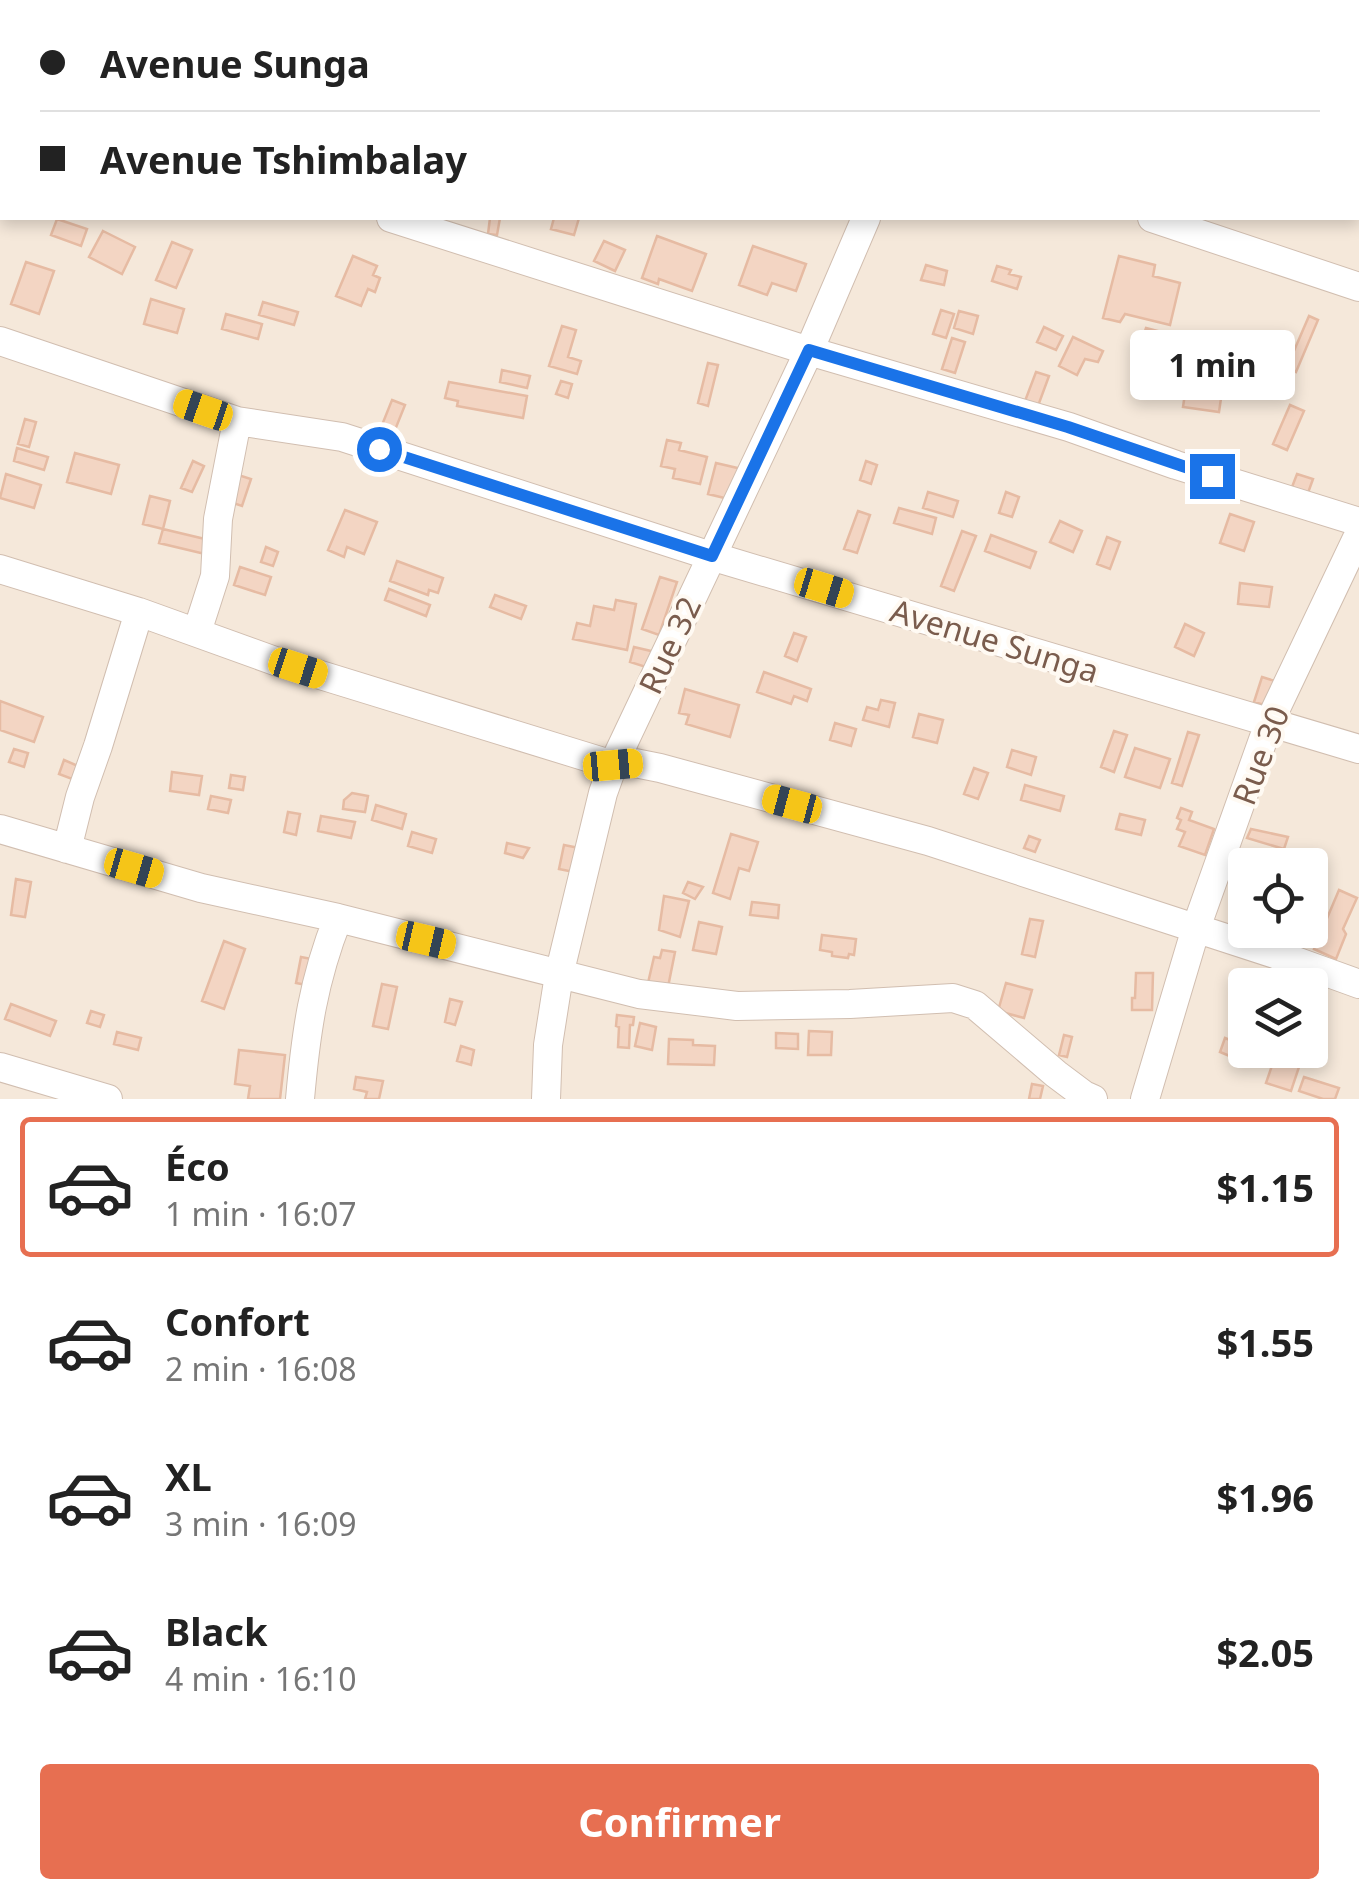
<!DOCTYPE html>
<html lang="fr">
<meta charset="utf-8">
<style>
:root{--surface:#fff;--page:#f2f2f2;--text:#222;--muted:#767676;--line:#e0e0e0;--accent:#e76f51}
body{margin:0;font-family:"Noto Sans",sans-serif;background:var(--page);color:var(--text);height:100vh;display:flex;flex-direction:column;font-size:38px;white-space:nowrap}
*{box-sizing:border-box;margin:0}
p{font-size:32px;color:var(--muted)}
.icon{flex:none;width:55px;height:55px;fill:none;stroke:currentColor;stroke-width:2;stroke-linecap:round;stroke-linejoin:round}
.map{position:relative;height:1099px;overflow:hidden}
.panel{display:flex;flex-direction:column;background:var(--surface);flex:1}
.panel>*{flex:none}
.banner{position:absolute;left:0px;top:0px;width:1360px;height:220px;box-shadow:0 5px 15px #0003;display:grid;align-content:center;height:220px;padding:0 40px;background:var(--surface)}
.fabs{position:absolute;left:1228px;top:848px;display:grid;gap:20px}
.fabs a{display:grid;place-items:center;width:100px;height:100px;border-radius:10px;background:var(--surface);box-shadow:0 5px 15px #0003;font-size:50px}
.end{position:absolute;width:45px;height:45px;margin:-22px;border:12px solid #1a73e8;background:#fff;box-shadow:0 0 0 5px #fff}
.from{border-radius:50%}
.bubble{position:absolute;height:70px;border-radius:10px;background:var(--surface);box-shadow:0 5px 15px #0003;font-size:32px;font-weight:700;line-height:70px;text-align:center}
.car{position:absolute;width:30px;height:60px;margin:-30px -15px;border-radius:12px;box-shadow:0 0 8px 2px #0007;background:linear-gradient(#f5c518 24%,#345 0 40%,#f5c518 0 76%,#345 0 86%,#f5c518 0)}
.banner b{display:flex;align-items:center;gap:35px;height:95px;font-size:38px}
.banner b+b{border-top:2px solid var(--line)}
.banner i{width:25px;height:25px;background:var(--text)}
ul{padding:18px 0 0;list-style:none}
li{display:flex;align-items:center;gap:30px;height:140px;margin:0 20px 15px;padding:0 20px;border:5px solid transparent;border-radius:10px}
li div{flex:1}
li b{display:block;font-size:38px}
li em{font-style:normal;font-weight:700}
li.active{border-color:var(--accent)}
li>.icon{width:90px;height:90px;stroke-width:1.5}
.button{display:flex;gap:20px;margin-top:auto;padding:20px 40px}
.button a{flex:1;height:115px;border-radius:10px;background:var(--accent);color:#fff;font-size:40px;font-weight:700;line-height:115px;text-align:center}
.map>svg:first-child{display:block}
</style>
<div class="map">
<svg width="1359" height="1099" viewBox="0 0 1359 1099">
<rect width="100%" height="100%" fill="#fdf6ec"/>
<path fill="#f5e8da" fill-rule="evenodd" d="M0,0H1359V1099H0ZM2,2H1358V218H2ZM1245,865H1310V930H1245ZM1245,985H1310V1050H1245Z"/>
<path fill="#f3d5c3" stroke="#e6bba3" stroke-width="2.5" d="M490,218H500L497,235L488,234Z
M554,218H579L574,235L551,229Z
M57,219L87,229L81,246L51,235Z
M103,231L135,247L122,274L89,257Z
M657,236L706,254L692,291L659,279L658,284L642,278Z
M604,241L625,250L615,271L594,261Z
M172,242L192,250L176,288L156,280Z
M753,246L806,264L796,291L772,283L767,295L739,285Z
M353,256L377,266L373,275L380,278L375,292L368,289L361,306L336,296Z
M1119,256L1155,265L1153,276L1180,283L1170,325L1125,314L1120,322L1103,318Z
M26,262L54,271L39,314L11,304Z
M926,265L947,271L944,285L921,280Z
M997,266L1011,270L1009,274L1021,277L1017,289L992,281Z
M151,299L184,309L177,333L144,324Z
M263,302L298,312L294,325L259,315Z
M941,310L954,314L946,338L933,334Z
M959,311L978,316L973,334L954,328Z
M226,314L262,324L258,339L222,329Z
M1309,316L1318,320L1296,372L1287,367Z
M562,326L576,330L568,357L581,361L577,374L549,366Z
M1044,327L1063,336L1056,350L1037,342Z
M1146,328L1188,339L1184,352L1142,340Z
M1073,337L1103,351L1098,362L1085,359L1077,375L1059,366Z
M952,338L965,342L955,373L942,369Z
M1232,351L1266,360L1263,375L1229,366Z
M708,363L718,365L708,406L698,403Z
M502,370L530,376L527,388L500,382Z
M1036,372L1049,376L1038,406L1025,401Z
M1187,380L1223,385L1219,412L1183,407Z
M561,381L572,384L568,398L556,394Z
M449,382L527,396L523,418L457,406L458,401L445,398Z
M392,400L405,405L395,430L382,425Z
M1290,405L1304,411L1287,450L1273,444Z
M25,419L36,422L29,447L18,444Z
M667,440L681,443L679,450L707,457L700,484L673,478L675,469L661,466Z
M17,448L48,457L44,470L14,461Z
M75,453L119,465L111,494L67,482Z
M193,461L204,466L192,492L181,488Z
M866,461L877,465L871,484L860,480Z
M716,463L746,470L737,501L708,494Z
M6,474L41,485L34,508L0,498Z
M235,474L251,479L242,506L227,501Z
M1297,474L1313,479L1308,493L1292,487Z
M928,492L958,501L953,517L923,508Z
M1006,492L1019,497L1012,517L999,513Z
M150,496L170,501L163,529L143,524Z
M899,508L936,518L932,534L894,523Z
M345,510L377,522L364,554L347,547L344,557L328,550Z
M858,511L870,515L857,553L844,549Z
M1230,514L1254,522L1244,551L1220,543Z
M1060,521L1082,531L1073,552L1050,542Z
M163,529L209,540L205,554L159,543Z
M962,531L976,536L954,591L941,586Z
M991,535L1036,552L1030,568L985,551Z
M1107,537L1120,542L1110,569L1097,564Z
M266,547L278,552L273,566L261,562Z
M397,561L443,578L438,593L429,590L428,595L390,581Z
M240,567L271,577L265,595L234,585Z
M660,577L677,582L659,635L642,629Z
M1240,583L1272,587L1269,607L1238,604Z
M389,589L430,605L426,616L385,600Z
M495,595L526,606L521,619L490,607Z
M616,600L636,604L627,650L573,639L577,623L590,626L594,606L614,610Z
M1185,624L1204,633L1194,656L1175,647Z
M794,633L806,637L797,661L785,656Z
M634,647L655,652L649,668L630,662Z
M764,672L811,689L807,701L794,696L791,704L757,692Z
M1262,677L1275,681L1268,706L1254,702Z
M685,689L739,705L730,737L686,724L689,715L679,713Z
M881,700L895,703L889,727L863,720L867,707L878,710Z
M0,701L43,717L34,742L0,730Z
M919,714L943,720L937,743L913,737Z
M835,723L856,729L851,746L830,740Z
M1114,731L1127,735L1114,772L1101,767Z
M1188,732L1199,735L1182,786L1172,783Z
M1135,748L1170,759L1160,788L1125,777Z
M14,749L28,753L24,767L9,762Z
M1012,750L1036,757L1031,775L1007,767Z
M64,760L85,769L80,782L59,774Z
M974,768L988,773L978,799L964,794Z
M172,772L202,776L199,795L170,791Z
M231,775L245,777L243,790L229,788Z
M1025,785L1064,796L1060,811L1021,800Z
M352,793L368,796L365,812L343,809L344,800Z
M211,796L231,800L228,813L208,809Z
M376,805L406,814L402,829L372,820Z
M1181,808L1192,812L1189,820L1214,829L1205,855L1179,846L1185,832L1177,829L1181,820L1177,818Z
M288,812L300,814L296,835L284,832Z
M1120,814L1145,820L1141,835L1116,829Z
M321,816L355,822L351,838L318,831Z
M1251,829L1288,837L1284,849L1247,838Z
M412,832L436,839L432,853L408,846Z
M731,834L758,842L749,871L739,868L730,899L713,893Z
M1029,836L1040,840L1035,852L1024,848Z
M507,843L529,848L523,858L505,853Z
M564,845L579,848L574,872L559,869Z
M1245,862L1255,865H1245V895L1236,893Z
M16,879L31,882L25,917L11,915Z
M688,882L703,887L695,899L683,893Z
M1339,890L1357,898L1343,929L1346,934L1336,959L1314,949Z
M664,896L689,901L680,937L659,930Z
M752,902L779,905L778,918L750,915Z
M1030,919L1043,921L1035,957L1022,954Z
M699,922L722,927L716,954L693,950Z
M822,935L856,939L854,955L849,954L848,958L832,956V952L820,950Z
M224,941L245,949L224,1009L202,1001Z
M662,950L675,952L668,987L648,983L654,957L660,958Z
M301,957L317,960L312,986L296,983Z
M1136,973H1153L1152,1010H1132V998H1135Z
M1006,983L1032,990L1024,1018L998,1011Z
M382,984L397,987L388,1029L373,1026Z
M450,999L462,1002L455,1025L445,1022Z
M11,1004L56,1021L50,1036L5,1019Z
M91,1011L104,1015L100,1027L87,1023Z
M617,1015L634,1017L633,1025H630L629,1048L618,1047L619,1027L616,1026Z
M640,1023L656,1027L652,1050L635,1046Z
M809,1031L832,1032L831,1055H808Z
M117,1032L141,1038L138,1050L114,1044Z
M776,1033L798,1034V1049L776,1048Z
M1064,1035L1072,1037L1067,1057L1059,1055Z
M1225,1038L1245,1046V1050H1249L1244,1062L1220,1052Z
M669,1039L693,1040V1045L715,1046L714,1065L668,1064Z
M461,1046L474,1050L471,1065L457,1061Z
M239,1050L285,1055L280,1099H248L250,1086L235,1084Z
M1277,1051L1302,1058L1291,1091L1266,1083Z
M356,1077L383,1081L379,1099H365L367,1092L354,1089Z
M1304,1077L1339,1088L1335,1099H1323L1299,1091Z
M1032,1084L1043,1086L1040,1099H1029Z"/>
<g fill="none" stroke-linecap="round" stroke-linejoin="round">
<g stroke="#d1beb0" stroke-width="30">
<path id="street" d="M434,0L441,2
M1200,0L1207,2
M145,2V0
M969,2L970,0
M1358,51L1359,52
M0,103H2
M391,218L809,351L1069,427L1176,465L1359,522
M1152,218L1359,287
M0,341L237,421L342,437L711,556L1359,749
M0,569L139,612L275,661L613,765L635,763L660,768L928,841L1290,959L1359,984
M197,632L215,576L218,519L237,421
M0,829L201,888L338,918L639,994L737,1006L850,1004L953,998L975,1005L1056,1074L1084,1095L1093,1099
M67,849L80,797L98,746L139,612
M0,1067L108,1099
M300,1099C306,1032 313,981 338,918
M546,1099L548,1045L559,975L603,793L613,765L809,351L866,218
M1145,1099L1196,928L1269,723L1359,534"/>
</g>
<use href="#street" stroke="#fff" stroke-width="28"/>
</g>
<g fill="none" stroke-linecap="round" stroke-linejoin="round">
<path stroke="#1a73e8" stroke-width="12" d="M379,449L712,556L809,350L1068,427L1212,476"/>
</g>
<g text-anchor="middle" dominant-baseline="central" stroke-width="8" stroke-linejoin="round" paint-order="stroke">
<g font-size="32" fill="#7a5c4d" stroke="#fffaf3">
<text transform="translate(995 640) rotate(17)">Avenue Sunga</text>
<text transform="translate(669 645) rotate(-65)">Rue 32</text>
<text transform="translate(1260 755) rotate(-69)">Rue 30</text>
</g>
</g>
</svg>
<div class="fabs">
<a><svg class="icon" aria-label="locate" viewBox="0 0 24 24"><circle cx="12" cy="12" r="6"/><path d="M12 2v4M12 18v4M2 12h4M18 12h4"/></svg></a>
<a><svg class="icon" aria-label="layers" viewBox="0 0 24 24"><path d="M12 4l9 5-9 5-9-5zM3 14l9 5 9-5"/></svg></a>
</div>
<i class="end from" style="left:379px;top:449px"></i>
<i class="end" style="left:1212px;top:476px"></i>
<div class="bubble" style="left:1130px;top:330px;width:165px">1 min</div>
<i class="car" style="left:203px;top:410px;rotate:289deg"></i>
<i class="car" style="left:824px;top:588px;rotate:107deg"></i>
<i class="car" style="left:298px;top:668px;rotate:108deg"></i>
<i class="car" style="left:613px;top:765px;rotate:85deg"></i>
<i class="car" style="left:792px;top:804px;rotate:285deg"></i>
<i class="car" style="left:134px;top:868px;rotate:106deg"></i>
<i class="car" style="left:426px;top:940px;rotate:103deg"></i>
<div class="banner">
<b><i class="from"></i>Avenue Sunga</b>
<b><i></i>Avenue Tshimbalay</b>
</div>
</div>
<section class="panel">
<ul>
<li class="active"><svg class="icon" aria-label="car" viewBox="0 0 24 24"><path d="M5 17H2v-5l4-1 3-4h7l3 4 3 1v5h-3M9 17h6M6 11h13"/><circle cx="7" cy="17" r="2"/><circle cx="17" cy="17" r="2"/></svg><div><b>Éco</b><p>1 min · 16:07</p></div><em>$1.15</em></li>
<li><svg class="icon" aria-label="car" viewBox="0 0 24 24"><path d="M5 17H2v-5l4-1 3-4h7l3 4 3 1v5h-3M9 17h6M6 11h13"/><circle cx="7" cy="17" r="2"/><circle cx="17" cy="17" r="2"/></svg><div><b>Confort</b><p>2 min · 16:08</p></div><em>$1.55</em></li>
<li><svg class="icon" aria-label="car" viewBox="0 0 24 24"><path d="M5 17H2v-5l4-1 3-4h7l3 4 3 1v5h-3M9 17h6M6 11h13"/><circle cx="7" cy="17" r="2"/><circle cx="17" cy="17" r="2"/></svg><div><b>XL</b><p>3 min · 16:09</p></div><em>$1.96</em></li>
<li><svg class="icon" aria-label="car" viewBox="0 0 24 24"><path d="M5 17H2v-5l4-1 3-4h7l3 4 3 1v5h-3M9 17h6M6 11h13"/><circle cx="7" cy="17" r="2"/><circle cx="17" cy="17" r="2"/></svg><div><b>Black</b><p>4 min · 16:10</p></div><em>$2.05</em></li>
</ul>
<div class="button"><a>Confirmer</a></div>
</section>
